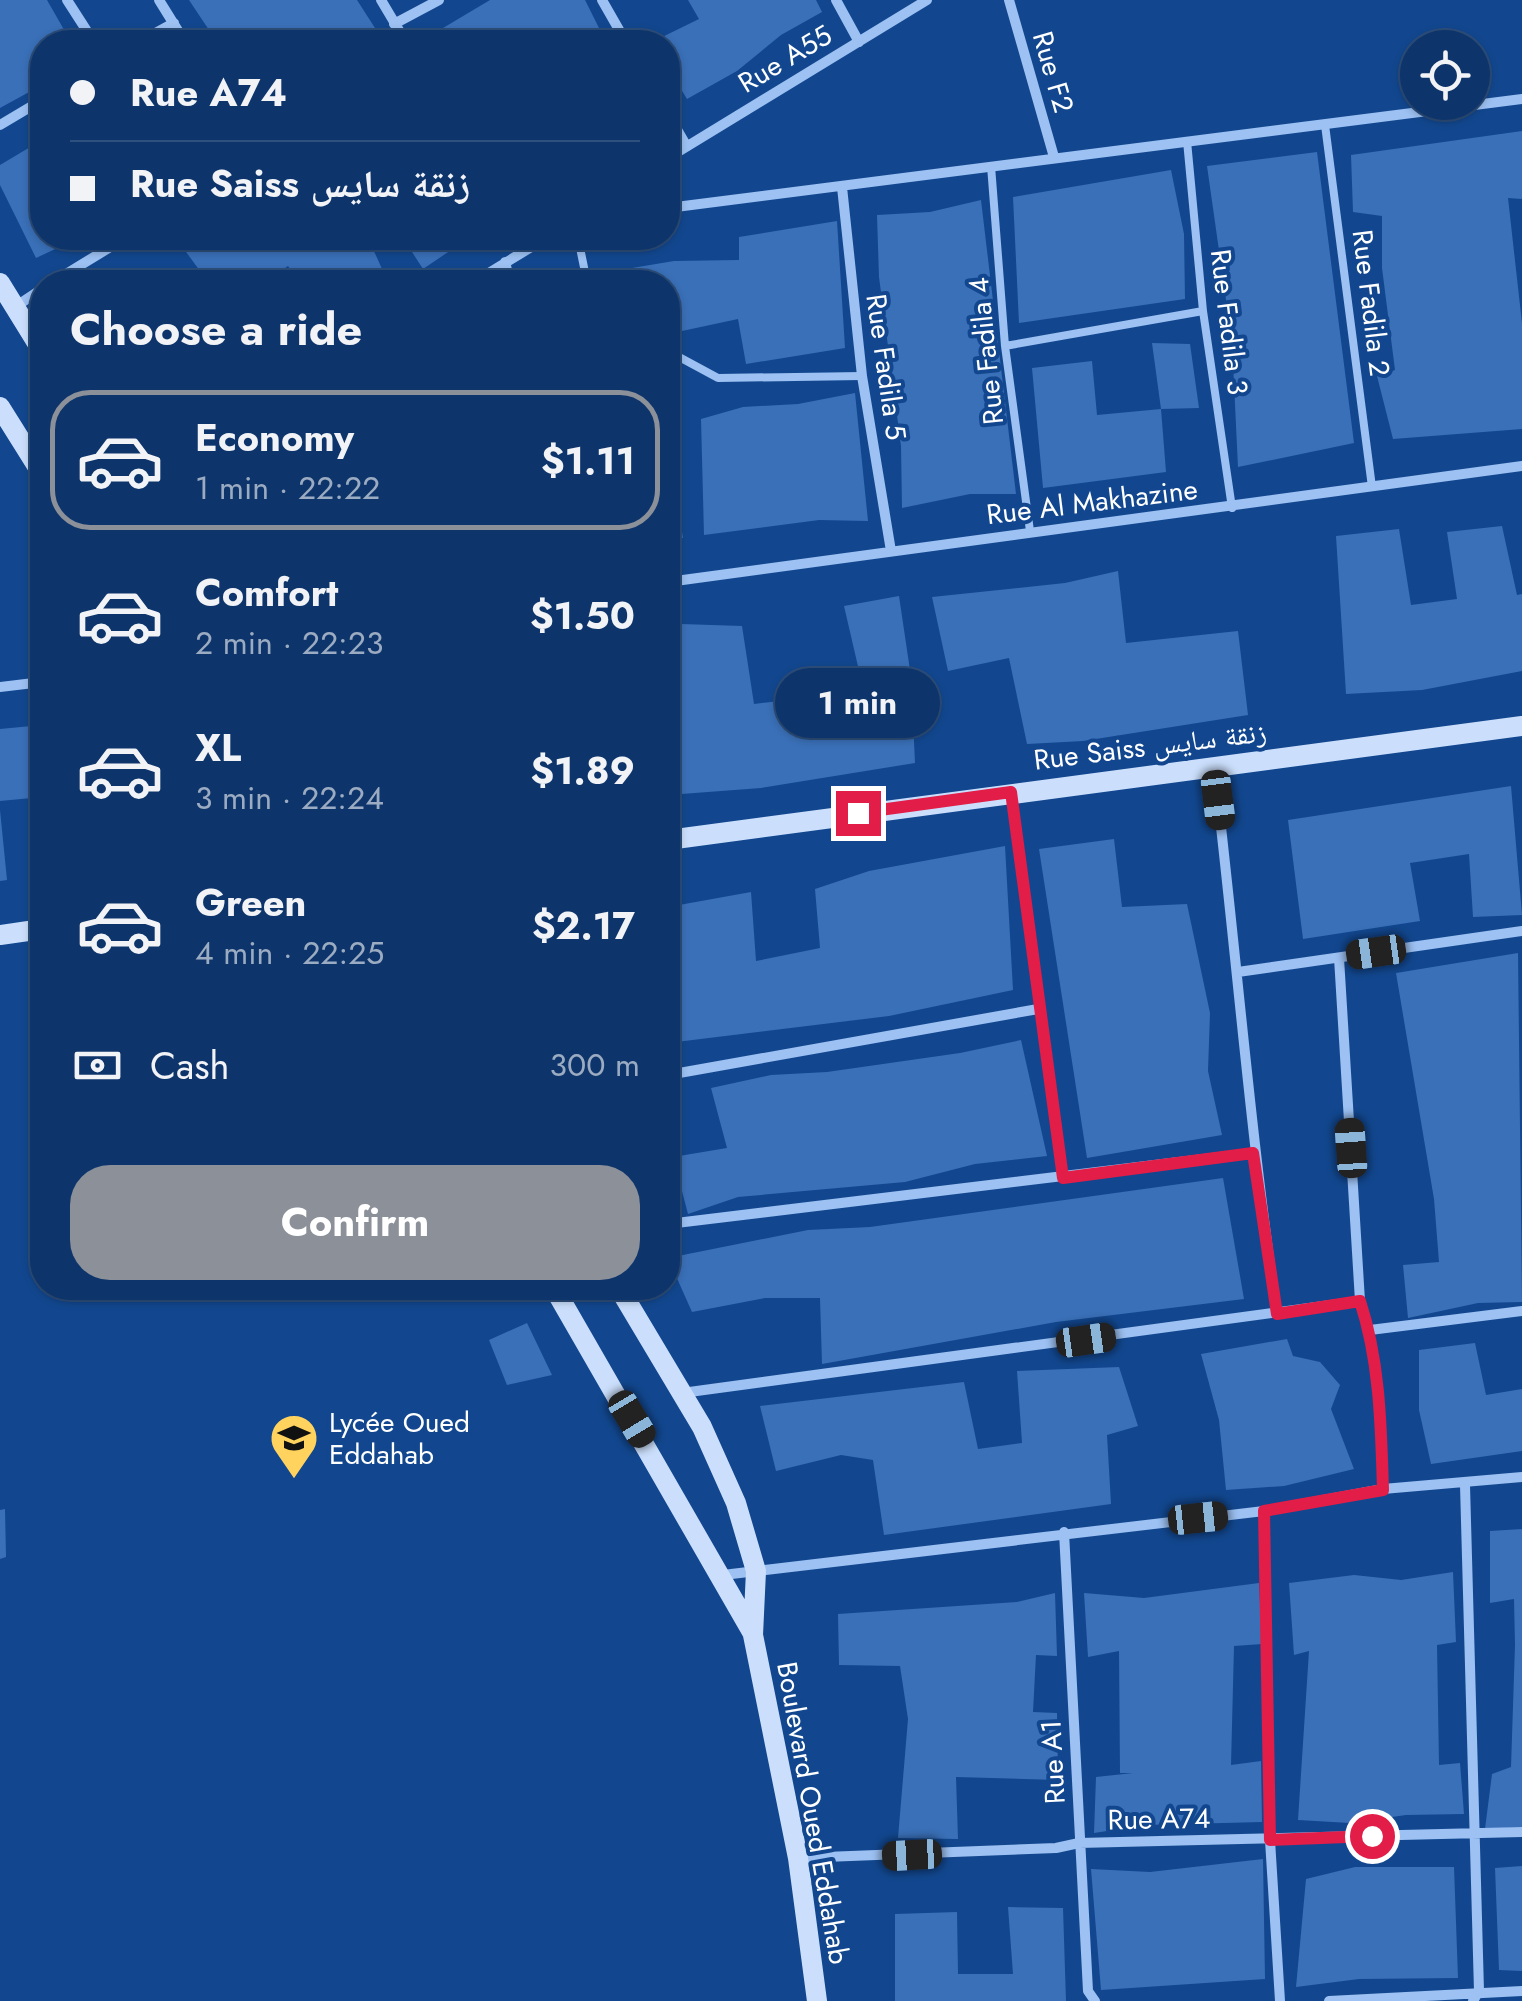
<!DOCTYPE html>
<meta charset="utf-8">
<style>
:root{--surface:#0e356b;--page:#173d71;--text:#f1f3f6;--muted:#9babc1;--line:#2e507e;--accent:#8c9099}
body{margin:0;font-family:Jost,"Noto Naskh Arabic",sans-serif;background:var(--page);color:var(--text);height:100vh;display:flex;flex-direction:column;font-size:38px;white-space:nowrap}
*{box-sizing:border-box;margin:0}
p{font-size:32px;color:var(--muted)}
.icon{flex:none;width:55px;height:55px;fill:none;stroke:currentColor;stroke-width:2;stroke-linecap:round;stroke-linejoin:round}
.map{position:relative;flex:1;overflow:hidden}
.panel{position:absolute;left:30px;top:270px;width:650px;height:1030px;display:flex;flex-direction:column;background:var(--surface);border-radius:40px;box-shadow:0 2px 8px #0004,0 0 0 2px var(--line)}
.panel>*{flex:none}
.top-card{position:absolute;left:30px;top:30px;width:650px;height:220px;border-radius:40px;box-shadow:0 2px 8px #0004,0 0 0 2px var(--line);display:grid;align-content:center;height:220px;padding:0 40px;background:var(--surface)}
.buttons{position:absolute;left:1400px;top:30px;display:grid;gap:20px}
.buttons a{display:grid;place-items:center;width:90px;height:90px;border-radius:50%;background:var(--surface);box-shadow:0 2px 8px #0004,0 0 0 2px var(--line);font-size:50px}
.end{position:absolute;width:45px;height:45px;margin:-22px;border:12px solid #e11d48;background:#fff;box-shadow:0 0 0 5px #fff}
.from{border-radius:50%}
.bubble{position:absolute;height:70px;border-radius:35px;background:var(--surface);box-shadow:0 2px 8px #0004,0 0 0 2px var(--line);font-size:32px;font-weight:700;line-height:70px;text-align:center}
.car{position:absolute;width:30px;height:60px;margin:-30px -15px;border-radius:12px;box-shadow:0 0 8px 2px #0007;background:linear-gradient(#222 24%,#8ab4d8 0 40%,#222 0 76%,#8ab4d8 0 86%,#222 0)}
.top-card b{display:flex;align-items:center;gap:35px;height:95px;font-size:38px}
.top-card b+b{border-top:2px solid var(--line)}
.top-card i{width:25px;height:25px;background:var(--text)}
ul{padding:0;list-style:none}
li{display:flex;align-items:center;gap:30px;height:140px;margin:0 20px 15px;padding:0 20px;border:5px solid transparent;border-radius:40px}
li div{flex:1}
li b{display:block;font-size:38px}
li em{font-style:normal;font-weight:700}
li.on{border-color:var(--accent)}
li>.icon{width:90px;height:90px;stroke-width:1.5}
h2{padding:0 40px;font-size:45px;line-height:120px}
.pay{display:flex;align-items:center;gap:25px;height:110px;padding:0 40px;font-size:38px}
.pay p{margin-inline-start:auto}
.button{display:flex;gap:20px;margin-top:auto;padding:20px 40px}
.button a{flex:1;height:115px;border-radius:40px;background:var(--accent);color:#fff;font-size:40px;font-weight:700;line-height:115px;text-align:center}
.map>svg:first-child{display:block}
</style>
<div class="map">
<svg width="1522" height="2001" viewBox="0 0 1522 2001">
<rect width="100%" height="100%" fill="#12478f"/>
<path fill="#3a70b8" d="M0,0H47L71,42H42V85L0,108Z
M189,0H357L384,42H217Z
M490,0H585L606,42H446L438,31Z
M688,0H816L822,12L781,35L737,71L687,99L668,68V42H652L699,19Z
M1522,131V199L1508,198L1522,323V429L1393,439L1377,376L1395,370L1382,268V216L1353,212L1351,155Z
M42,140V238H79L36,258L0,185V165Z
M1317,152L1354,443L1238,467L1232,342L1207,166Z
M1171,170L1184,234L1185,299L1019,323L1013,197Z
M981,200L1016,494H970L902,508L901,446L879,277L877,215L930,212Z
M837,221L845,348L746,364L738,319L668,334V282H609L608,272L674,261L739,260V237Z
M195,238H368L388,282H299L288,266L265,282H208L181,245Z
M403,238H456L460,244L423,269Z
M1152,343L1190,344L1199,408L1161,409L1166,472L1043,488L1032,368L1092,361L1097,415L1161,409Z
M855,393L868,521L819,520L704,535L701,419L743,407L798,404Z
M668,452H670L683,538L668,539Z
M1502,526L1517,595L1522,594V671L1422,690L1346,694L1336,536L1399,529L1411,605L1457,599L1447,532Z
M1118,571L1126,643L1238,631L1248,715L1083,741L1027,744L1009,658L948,671L932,597L1065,583Z
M899,596L911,677L915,763L761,788L668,795V629L681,624L742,626L754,704L806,698L863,688L844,606Z
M42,725V797L0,801V729Z
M1511,786L1522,915L1473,917L1469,854L1410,863L1420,921L1303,939L1288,820Z
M0,810L7,880L0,881Z
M1114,839L1122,907L1187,904L1210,1013L1208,1071L1222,1135L1087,1158L1039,849Z
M1005,846L1013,990L889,1016L668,1043V907L751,892L756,961L820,948L815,889L869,871Z
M1518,953L1522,1302L1478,1303L1408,1318L1403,1265L1439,1262L1434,1199L1396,973Z
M1021,1040L1047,1156L975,1164L905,1182L738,1197L688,1214L673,1157L727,1148L711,1088L771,1075L827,1072L960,1053Z
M1223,1178L1244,1299L1056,1322L822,1364L820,1298H765L692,1312L668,1258L808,1230L870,1227Z
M527,1323L552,1375L507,1385L489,1340Z
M1287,1339L1293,1356L1320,1362L1340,1385L1331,1409L1354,1469L1284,1486L1226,1490L1219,1420L1201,1354Z
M1475,1343L1486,1395L1522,1389V1451L1431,1464L1419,1410V1350Z
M1119,1367L1138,1426L1107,1435L1111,1504L884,1535L873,1460L841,1455L776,1471L760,1406L964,1382L978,1449L1022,1443L1017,1371Z
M5,1509L6,1557L0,1559V1510Z
M1522,1529V1827L1485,1829L1492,1774L1511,1767L1515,1645L1514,1599L1490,1603V1531Z
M1453,1572L1456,1642L1437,1645L1439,1765L1460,1763L1464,1814L1406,1815L1350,1823L1298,1820L1309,1651L1294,1655L1289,1583L1354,1575L1401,1580Z
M1259,1583L1262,1644L1234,1646L1231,1765L1261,1761L1262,1822L1146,1825L1094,1833L1096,1777L1133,1773H1120L1119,1651L1088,1657L1084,1593L1144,1598Z
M1055,1593L1057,1656L1036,1655L1033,1712L1057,1713L1058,1780L956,1777L958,1839L898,1838L908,1719L900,1666L839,1665L838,1614L1017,1602Z
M1263,1859L1265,1979L1101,1990L1091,1869L1150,1872Z
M1522,1866V1971L1499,1970L1495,1868Z
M1355,1867H1454L1458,1978L1359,1979L1296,1987L1306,1879Z
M1008,1907L1063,1908L1066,2001H895V1914L957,1912L958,1974H1013Z"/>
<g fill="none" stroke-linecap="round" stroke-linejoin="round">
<path stroke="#9cc1f2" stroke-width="8" d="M1325,125L1372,487
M1187,141L1203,311L1232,508
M991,166L1005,346L1030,531
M578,238L587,282
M1005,346L1203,311
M668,351L718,378L862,376"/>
<path stroke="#9cc1f2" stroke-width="10" d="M67,0L94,42
M159,0L185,42
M381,0L406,42
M602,0L626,42
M836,0L859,42
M1009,0L1054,157
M394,24L439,0
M139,42L174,23
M668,114L686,145
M0,125L42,100
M668,158L927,0
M842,187L862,376L891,551
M668,208L1522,99
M505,262L510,282
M53,282L125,238
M474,282L546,238
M15,307L42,289
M668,582L1522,466
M0,687L42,682
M1214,766C1236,949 1250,1132 1277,1314
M1011,792L1063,1178
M1339,958L1360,1301C1380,1362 1381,1426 1383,1489
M1238,972L1522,931
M668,1075L1038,1009
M668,1224L1253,1153
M1370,1330L1522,1311
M682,1393L1360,1301
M1465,1485L1479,1991L1473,2001
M1264,1511L1270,1840L1280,2001
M1064,1532L1088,1991L1095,2001
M723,1575L1264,1511L1383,1489L1522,1477
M799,1858L1056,1848L1079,1843L1522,1832
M1329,2001L1522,1991"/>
<path stroke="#cbdffc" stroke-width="20" d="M0,283L42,351
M0,407L42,474
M668,840L1522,726
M0,935L42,929
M554,1288L752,1632
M619,1288L702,1427L736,1503L756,1571L753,1635L798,1858L817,2001"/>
</g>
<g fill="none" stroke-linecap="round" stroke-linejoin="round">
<path stroke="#e11d48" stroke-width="12" d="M858,813L1011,792L1063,1178L1253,1153L1277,1314L1360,1301C1380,1362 1381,1426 1383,1490L1264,1511L1270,1840L1372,1836"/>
</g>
<defs>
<g id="school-pin" transform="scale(2.5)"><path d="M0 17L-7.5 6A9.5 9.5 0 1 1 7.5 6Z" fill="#ffd35d" stroke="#12478f"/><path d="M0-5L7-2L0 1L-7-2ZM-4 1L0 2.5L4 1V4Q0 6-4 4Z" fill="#111"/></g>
</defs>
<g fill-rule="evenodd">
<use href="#school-pin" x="294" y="1438"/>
</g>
<g text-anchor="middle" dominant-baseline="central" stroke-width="8" stroke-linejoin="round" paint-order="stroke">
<g font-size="28" fill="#fff" stroke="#12478f">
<text transform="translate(785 59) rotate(-31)">Rue A55</text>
<text transform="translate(1053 72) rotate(74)">Rue F2</text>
<text transform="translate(1371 303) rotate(83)">Rue Fadila 2</text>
<text transform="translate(1229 322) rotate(83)">Rue Fadila 3</text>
<text transform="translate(986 351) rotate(-96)">Rue Fadila 4</text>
<text transform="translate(886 367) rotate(82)">Rue Fadila 5</text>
<text transform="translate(1092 502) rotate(-7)">Rue Al Makhazine</text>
<text transform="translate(1150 746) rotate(-7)">Rue Saiss زنقة سايس</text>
<text transform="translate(1053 1762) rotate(-93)">Rue A1</text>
<text transform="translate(813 1813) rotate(80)">Boulevard Oued Eddahab</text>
<text transform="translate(1159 1819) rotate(-1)">Rue A74</text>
</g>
<g font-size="28" fill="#fff" stroke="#12478f" text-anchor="start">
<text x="329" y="1422">Lycée Oued<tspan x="329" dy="32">Eddahab</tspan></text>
</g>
</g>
</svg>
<div class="buttons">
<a><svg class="icon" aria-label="locate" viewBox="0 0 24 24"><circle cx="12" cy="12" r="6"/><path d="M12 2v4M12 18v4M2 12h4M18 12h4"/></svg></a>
</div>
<i class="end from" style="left:1372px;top:1836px"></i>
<i class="end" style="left:858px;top:813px"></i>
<div class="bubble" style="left:775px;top:668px;width:165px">1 min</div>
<i class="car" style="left:1218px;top:800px;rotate:173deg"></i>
<i class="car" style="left:1376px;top:952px;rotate:262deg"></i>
<i class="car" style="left:1351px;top:1148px;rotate:356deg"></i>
<i class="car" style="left:1086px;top:1340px;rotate:82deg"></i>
<i class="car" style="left:632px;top:1419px;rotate:149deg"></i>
<i class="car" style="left:1198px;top:1518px;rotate:84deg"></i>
<i class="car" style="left:912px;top:1855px;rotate:267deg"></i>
<div class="top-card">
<b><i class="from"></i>Rue A74</b>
<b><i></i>Rue Saiss زنقة سايس</b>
</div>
<section class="panel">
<h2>Choose a ride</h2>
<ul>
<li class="on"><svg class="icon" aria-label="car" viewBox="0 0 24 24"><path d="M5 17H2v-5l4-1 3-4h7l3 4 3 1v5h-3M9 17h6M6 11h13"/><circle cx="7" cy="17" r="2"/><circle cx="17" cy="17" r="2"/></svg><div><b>Economy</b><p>1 min · 22:22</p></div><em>$1.11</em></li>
<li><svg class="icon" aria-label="car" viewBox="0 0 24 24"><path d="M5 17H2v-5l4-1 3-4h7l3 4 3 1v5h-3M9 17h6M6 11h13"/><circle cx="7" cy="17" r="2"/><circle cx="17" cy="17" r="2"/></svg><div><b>Comfort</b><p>2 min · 22:23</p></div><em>$1.50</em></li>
<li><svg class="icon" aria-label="car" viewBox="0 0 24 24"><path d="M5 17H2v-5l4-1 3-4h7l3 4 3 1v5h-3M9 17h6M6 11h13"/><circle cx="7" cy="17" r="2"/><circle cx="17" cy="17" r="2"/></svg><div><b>XL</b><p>3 min · 22:24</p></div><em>$1.89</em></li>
<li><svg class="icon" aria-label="car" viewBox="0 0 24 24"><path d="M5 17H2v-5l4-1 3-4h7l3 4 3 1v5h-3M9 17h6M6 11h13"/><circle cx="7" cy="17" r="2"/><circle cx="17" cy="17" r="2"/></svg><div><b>Green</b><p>4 min · 22:25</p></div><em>$2.17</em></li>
</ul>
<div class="pay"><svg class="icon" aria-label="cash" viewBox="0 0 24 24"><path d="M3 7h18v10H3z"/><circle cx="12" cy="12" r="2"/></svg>Cash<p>300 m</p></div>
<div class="button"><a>Confirm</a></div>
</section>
</div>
